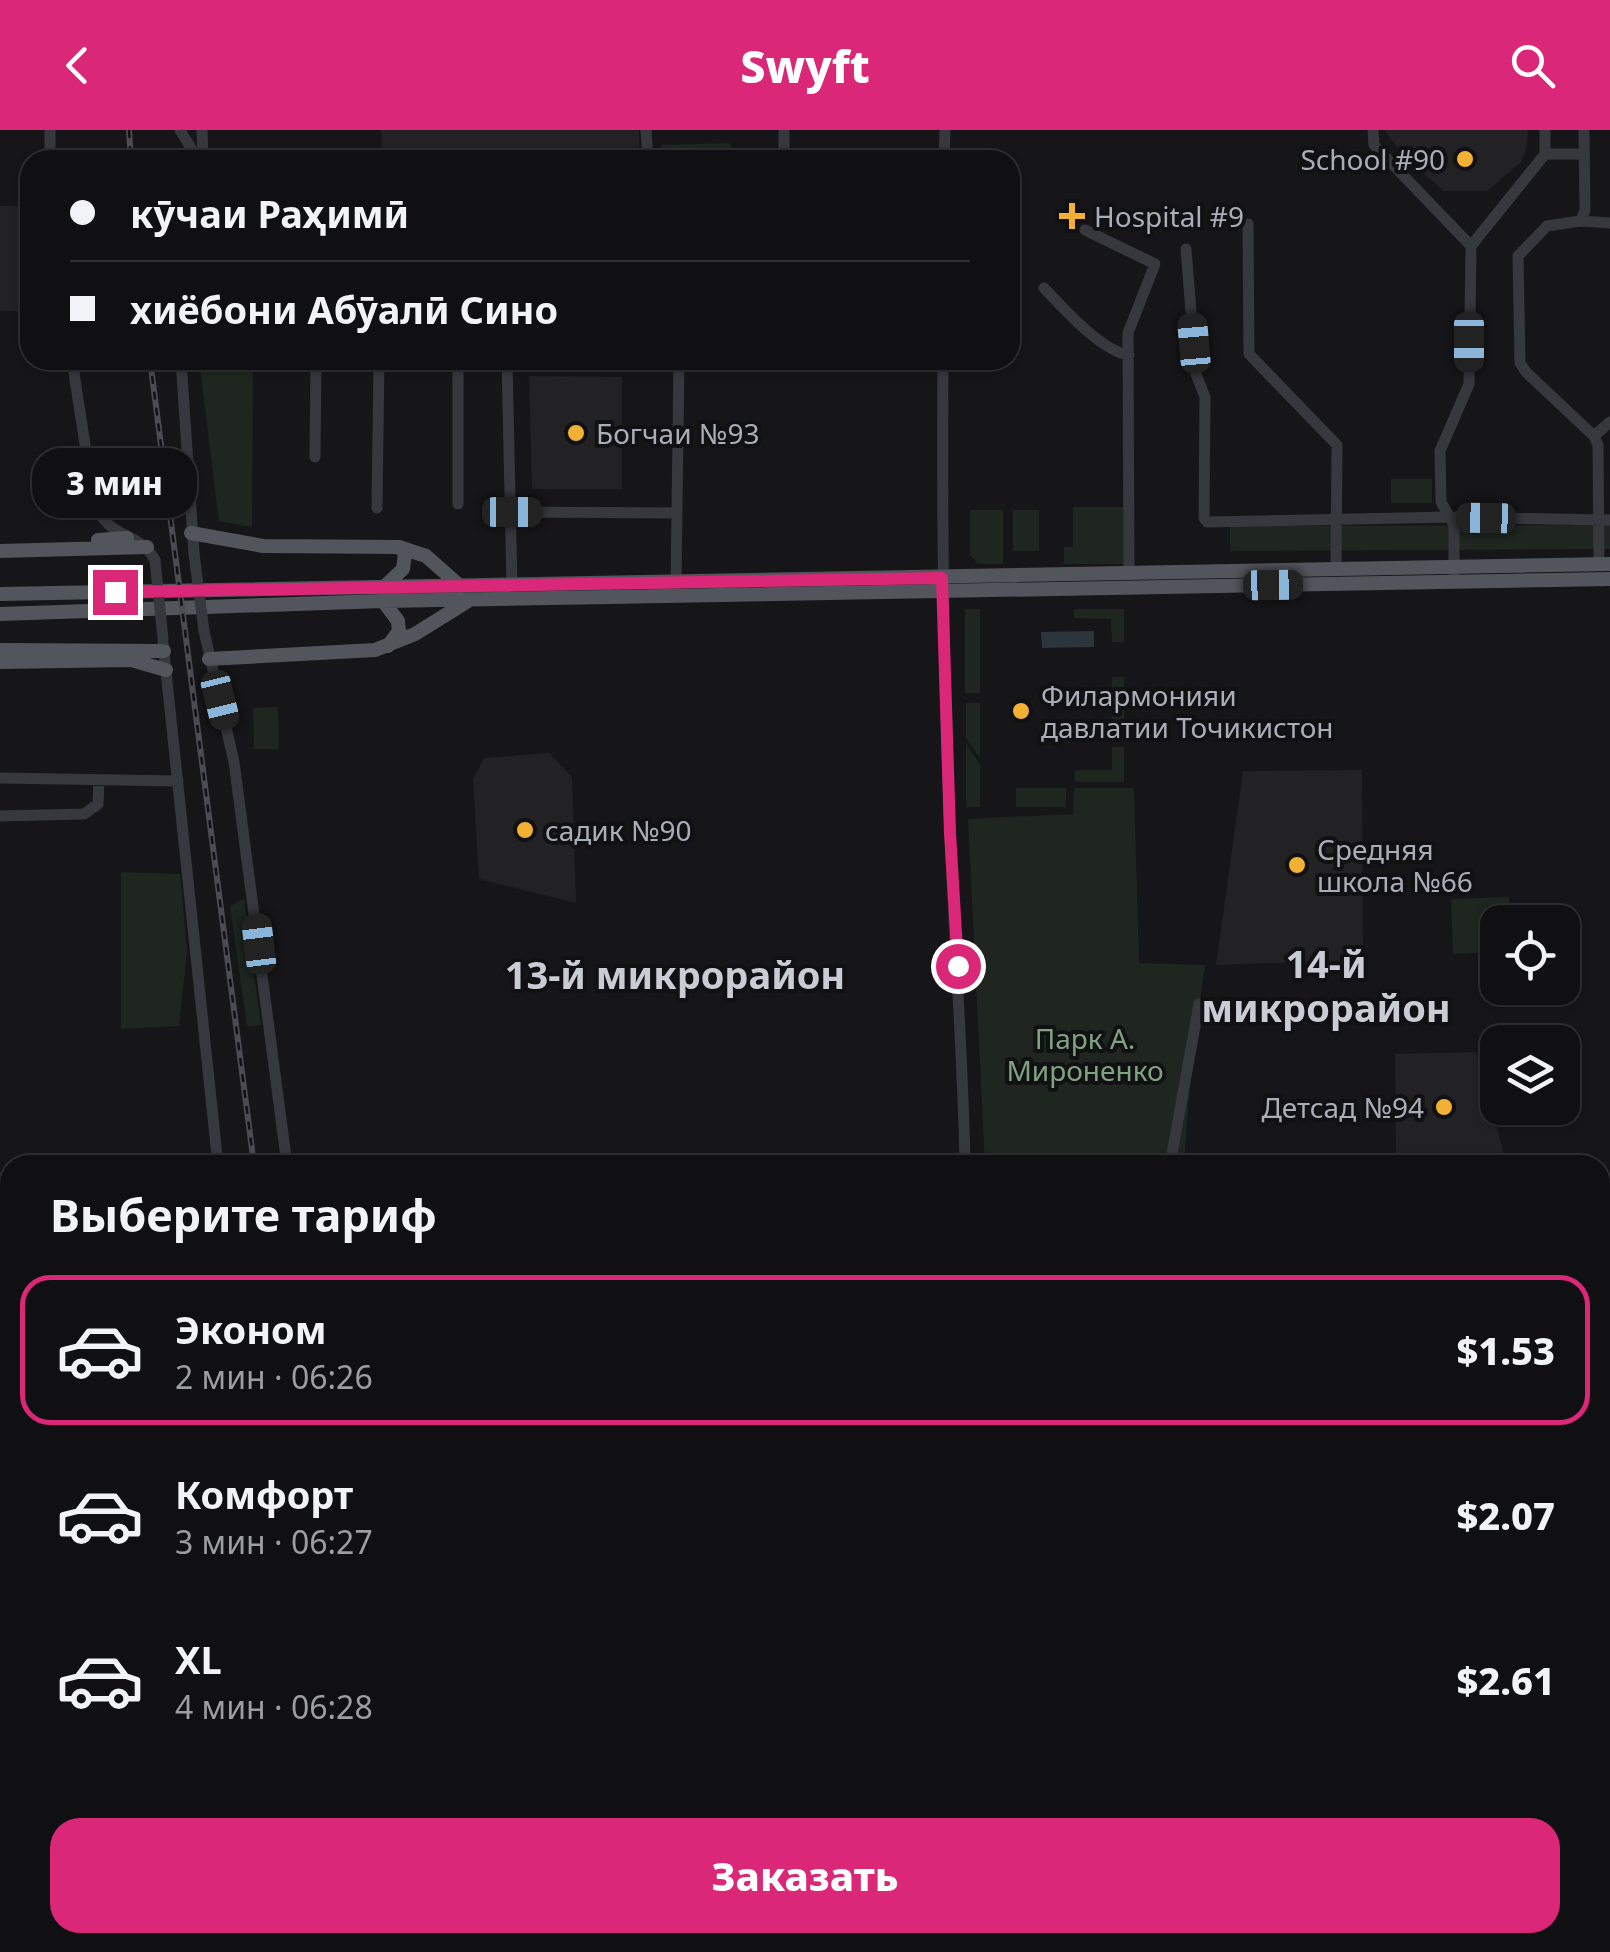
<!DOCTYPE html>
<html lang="ru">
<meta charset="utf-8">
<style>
:root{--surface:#101012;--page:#1e1e20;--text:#f1f3f6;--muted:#9c9d9f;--line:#303032;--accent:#db2777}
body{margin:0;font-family:"Noto Sans",sans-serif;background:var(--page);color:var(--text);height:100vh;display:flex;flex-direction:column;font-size:38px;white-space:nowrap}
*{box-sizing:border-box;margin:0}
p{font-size:32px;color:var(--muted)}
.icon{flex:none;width:55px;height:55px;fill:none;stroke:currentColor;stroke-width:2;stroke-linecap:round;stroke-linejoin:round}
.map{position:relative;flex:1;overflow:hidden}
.sheet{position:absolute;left:0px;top:1025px;width:1610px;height:798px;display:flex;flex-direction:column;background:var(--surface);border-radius:30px 30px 0 0;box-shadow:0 2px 8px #0004,0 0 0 2px var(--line)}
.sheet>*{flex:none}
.guide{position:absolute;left:20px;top:20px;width:1000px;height:220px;border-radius:30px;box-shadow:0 2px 8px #0004,0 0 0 2px var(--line);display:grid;align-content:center;height:220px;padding:0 50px;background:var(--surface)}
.controls{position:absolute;left:1480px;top:775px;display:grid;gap:20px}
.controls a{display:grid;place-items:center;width:100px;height:100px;border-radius:20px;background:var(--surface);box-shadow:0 2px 8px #0004,0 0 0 2px var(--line);font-size:50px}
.end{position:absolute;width:45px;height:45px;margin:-22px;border:12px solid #db2777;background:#fff;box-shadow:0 0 0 5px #fff}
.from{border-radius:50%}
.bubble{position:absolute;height:70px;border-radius:30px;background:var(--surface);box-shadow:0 2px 8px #0004,0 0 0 2px var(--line);font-size:32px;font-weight:800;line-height:70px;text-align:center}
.car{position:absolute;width:30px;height:60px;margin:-30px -15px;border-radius:12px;box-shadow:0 0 8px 2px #0007;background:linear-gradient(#222 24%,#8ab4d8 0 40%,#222 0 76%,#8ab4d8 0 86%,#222 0)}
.guide b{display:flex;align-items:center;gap:35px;height:95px;font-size:38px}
.guide b+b{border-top:2px solid var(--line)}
.guide i{width:25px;height:25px;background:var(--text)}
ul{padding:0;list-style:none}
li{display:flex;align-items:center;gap:30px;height:150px;margin:0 20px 15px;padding:0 30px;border:5px solid transparent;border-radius:30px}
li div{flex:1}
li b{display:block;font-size:38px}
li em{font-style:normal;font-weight:800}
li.on{border-color:var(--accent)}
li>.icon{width:90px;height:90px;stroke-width:1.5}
h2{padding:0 50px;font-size:45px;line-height:120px}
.button{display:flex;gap:20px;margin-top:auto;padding:20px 50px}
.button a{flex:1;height:115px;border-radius:30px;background:var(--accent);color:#fff;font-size:40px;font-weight:800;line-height:115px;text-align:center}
header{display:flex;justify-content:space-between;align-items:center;height:130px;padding:0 50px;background:var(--accent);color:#fff;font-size:45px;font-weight:800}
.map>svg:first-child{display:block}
</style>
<header><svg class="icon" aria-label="back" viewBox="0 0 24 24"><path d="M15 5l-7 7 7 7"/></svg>Swyft<svg class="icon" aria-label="search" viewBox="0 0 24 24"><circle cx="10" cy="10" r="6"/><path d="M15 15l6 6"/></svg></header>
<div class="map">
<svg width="1610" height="1822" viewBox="0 0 1610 1822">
<rect width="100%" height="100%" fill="#161618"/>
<path fill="#222225" d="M381,0H639V30H382Z
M1384,0H1528L1527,16L1521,32L1487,61H1444L1404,26Z
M0,76H30V181H0Z
M524,230H649V241L524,240Z
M529,246L622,247V359H532Z
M549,623L572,647L576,773L479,749L473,650L484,628Z
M1362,640L1363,830L1216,835L1243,641Z
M1476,922L1507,1035H1396L1395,924Z
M1600,1565H1610V1822H1510V1813L1600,1812Z"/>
<path fill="#1e261f" d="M731,13V30H662L661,15Z
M199,230H253L252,397L219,391Z
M1391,349H1432V373H1391Z
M1073,377H1125V434H1064V417H1073Z
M970,380H1003V434H978L970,425Z
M1013,380H1039V421H1013Z
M1610,395V419L1230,421V396Z
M965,479H980V563H965Z
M1074,479H1124V512H1112L1111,489L1074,488Z
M1112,547H1124V611H1112Z
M966,573H980V628L966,608Z
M278,577L279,619H254L253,578Z
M966,614L980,634V677H966Z
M1112,617H1124V652H1075V640H1112Z
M1016,658H1066V677H1016Z
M1074,658H1134L1139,833L1205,835L1192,923L1184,1035H985L968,689L1073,684Z
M121,742L180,744L187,821L179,896L121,899Z
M1509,767L1510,792H1498L1497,822L1453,824L1451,769Z
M244,769L261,895L247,897L230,776Z"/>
<path fill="#2c353c" d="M1094,501V517L1042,518L1041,502Z"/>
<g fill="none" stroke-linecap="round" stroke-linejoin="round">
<path stroke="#37383d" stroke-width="11" d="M180,0L198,30
M202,0L203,30
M646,0L648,30
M784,0V30
M1373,0L1374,15L1471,116L1469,254L1440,321L1441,372L1454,395V442
M1584,0L1585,80L1581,91L1547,96L1518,126L1520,233L1526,242L1594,306L1598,315L1599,435
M1545,24V0
M50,30V0
M944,30L945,0
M1581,91L1610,93
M1248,94L1249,224L1337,315L1336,440
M1085,100L1155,134L1128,203L1129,444
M1471,116L1545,24H1584
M1186,119L1196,244L1205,267L1204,388L1207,392L1449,387L1610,390
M1044,158C1063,178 1101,221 1129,225
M72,230L94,373C110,411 138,400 155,430
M181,230L194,424
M458,230V374
M507,230L512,456
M943,230C942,387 943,544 950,701C954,813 963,923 965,1035
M1594,306L1610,292
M315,327L316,230
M377,378L379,230
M513,382L677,383
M676,453L679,230
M204,501L234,632L287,1035
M163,513L218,1035
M0,648L178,651
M0,686L84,684L98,674L99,650
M1170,1035L1199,874
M1600,1237L1610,1236
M0,1239H10
M385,1812L386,1822
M314,1822L319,1812
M1320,1822V1812"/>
<path stroke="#53555c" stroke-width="14" d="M191,403L263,416L399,417L426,426L460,456
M98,410L127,408
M0,421L147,417
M384,457L403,439L405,423L399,417
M0,464L1610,434
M383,471L398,491L399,501L388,516
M0,484L383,471L1610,449
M0,520L164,521
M209,529L375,520L415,504L468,471
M0,532L131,530L166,540"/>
<g stroke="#4a4c52" stroke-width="6">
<path id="rail" d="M129,0L131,30
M150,230L254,1035
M360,1812L361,1822"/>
</g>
<use href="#rail" stroke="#111113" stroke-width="2.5" stroke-dasharray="8" stroke-linecap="butt"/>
<path stroke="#37383d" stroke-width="11" d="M194,424L204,501
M155,430L163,509"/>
</g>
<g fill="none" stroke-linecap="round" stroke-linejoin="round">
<path stroke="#db2777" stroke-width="12" d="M115,462L942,448L950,703L958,836"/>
</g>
<g fill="#f2b134" stroke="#111113" stroke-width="4">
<circle cx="1465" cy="29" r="10"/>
<path d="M1067 71h10v10h10v10h-10v10h-10v-10h-10v-10h10z"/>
<circle cx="576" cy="303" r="10"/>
<circle cx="1021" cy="581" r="10"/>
<circle cx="525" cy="700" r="10"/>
<circle cx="1297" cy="735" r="10"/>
<circle cx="1444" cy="977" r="10"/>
</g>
<g text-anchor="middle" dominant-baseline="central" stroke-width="8" stroke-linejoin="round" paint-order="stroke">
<g font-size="28" fill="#a8adb8" stroke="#111113" text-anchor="start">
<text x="1445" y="29" text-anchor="end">School #90</text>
<text x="1094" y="86">Hospital #9</text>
<text x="596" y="303">Богчаи №93</text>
<text x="1041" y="565">Филармонияи<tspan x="1041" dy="32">давлатии Точикистон</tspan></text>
<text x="545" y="700">садик №90</text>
<text x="1317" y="719">Средняя<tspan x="1317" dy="32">школа №66</tspan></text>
<text x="1424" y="977" text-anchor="end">Детсад №94</text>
</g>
<g font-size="28" fill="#7fa381" stroke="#111113">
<text x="1085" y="908">Парк А.<tspan x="1085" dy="32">Мироненко</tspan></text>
</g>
<g font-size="38" font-weight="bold" fill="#c9ccd4" stroke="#111113">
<text x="1326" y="833">14-й<tspan x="1326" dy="44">микрорайон</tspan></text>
<text x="675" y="844">13-й микрорайон</text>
</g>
</g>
</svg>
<div class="controls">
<a><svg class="icon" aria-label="locate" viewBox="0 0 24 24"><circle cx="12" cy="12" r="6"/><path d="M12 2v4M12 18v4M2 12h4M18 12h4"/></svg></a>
<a><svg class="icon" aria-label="layers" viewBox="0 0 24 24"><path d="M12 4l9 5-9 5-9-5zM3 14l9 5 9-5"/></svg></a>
</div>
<i class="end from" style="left:958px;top:836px"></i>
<i class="end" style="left:115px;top:462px"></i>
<div class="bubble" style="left:32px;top:318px;width:165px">3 мин</div>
<i class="car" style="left:1469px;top:212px;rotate:180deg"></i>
<i class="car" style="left:1194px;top:213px;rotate:355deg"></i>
<i class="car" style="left:512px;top:382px;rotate:90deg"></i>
<i class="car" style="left:1486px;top:388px;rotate:271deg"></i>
<i class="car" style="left:1273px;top:455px;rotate:89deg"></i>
<i class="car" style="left:220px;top:570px;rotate:166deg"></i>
<i class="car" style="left:259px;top:814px;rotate:353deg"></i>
<div class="guide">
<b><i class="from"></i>кӯчаи Раҳимӣ</b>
<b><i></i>хиёбони Абӯалӣ Сино</b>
</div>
<section class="sheet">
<h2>Выберите тариф</h2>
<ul>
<li class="on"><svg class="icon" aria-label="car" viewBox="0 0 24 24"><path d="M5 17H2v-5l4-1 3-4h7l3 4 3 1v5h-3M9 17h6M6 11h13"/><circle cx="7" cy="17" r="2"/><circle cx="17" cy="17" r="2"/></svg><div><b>Эконом</b><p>2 мин · 06:26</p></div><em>$1.53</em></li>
<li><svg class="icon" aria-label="car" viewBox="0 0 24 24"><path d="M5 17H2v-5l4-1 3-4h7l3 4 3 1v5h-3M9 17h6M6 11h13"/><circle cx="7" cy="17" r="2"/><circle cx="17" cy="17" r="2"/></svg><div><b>Комфорт</b><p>3 мин · 06:27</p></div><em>$2.07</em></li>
<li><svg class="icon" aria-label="car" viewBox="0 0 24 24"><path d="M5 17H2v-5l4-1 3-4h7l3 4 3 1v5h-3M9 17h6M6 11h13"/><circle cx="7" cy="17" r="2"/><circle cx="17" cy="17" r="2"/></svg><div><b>XL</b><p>4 мин · 06:28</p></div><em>$2.61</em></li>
</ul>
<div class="button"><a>Заказать</a></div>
</section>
</div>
